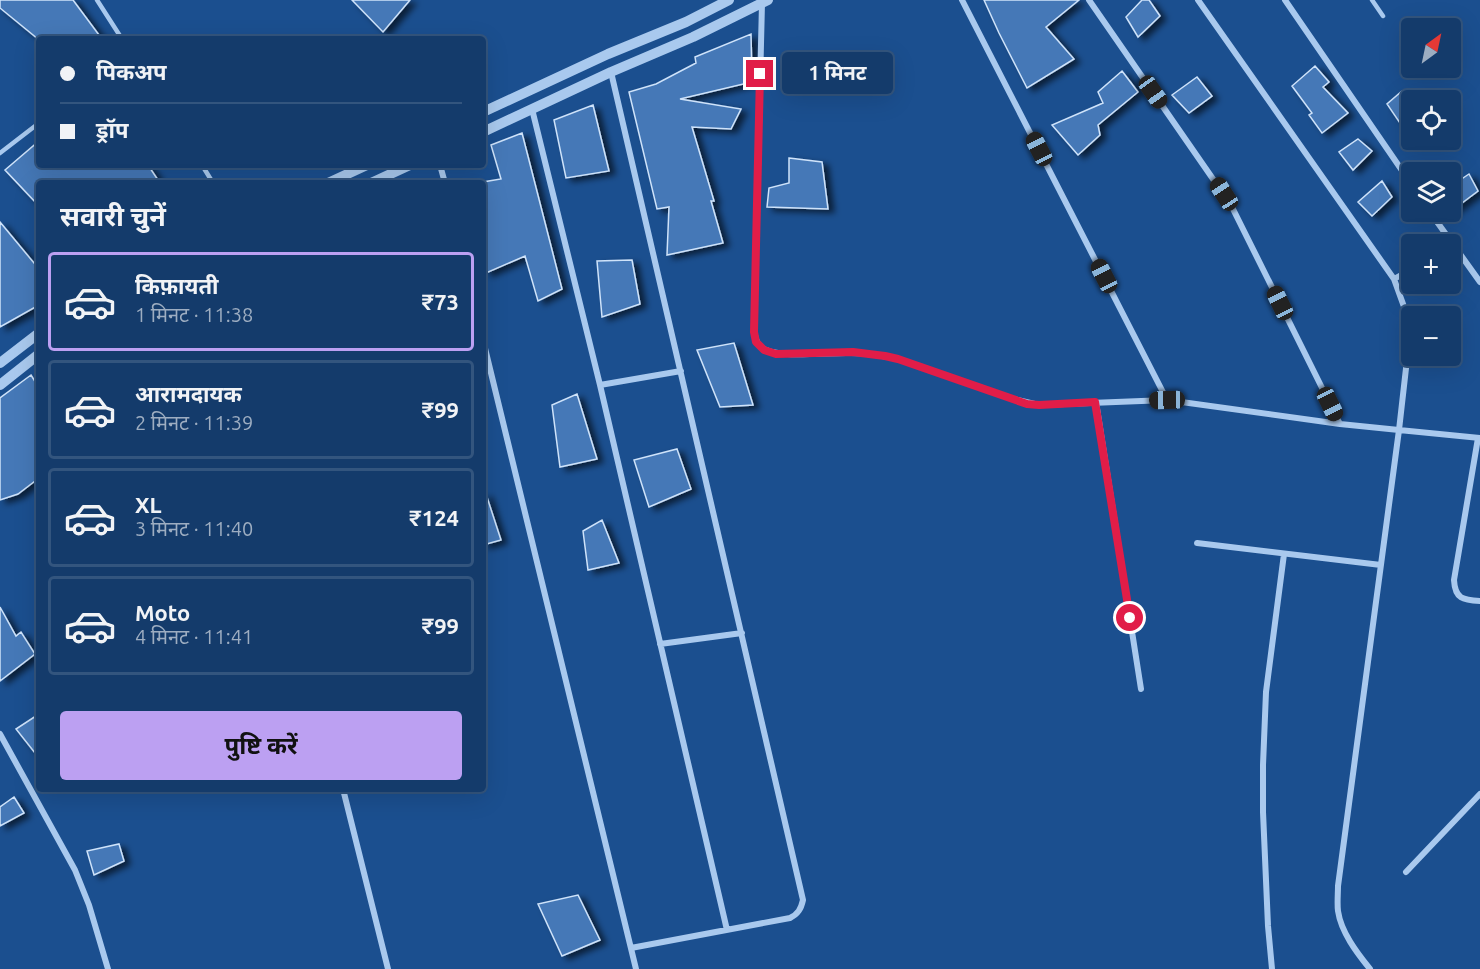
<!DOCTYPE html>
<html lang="hi">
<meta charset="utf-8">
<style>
:root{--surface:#143b6b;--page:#214673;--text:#f1f3f6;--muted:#9dadc1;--line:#33557e;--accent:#bca0f2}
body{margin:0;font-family:Ubuntu,"Noto Sans Devanagari",sans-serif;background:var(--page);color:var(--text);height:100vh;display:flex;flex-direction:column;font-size:22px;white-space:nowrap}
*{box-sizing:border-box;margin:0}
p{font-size:20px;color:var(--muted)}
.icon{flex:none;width:33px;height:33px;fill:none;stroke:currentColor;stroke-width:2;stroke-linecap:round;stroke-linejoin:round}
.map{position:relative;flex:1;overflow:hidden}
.side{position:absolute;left:36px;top:180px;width:450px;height:612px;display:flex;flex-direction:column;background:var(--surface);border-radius:6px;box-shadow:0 6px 24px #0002,0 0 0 2px var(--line)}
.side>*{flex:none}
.top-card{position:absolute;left:36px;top:36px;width:450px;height:132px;border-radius:6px;box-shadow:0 6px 24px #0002,0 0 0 2px var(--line);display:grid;align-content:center;height:132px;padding:0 24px;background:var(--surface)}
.needle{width:39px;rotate:33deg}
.buttons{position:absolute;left:1401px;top:18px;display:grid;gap:12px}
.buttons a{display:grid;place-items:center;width:60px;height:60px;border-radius:6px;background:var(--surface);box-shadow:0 6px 24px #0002,0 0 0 2px var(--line);font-size:30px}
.end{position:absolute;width:27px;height:27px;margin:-14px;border:8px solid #e11d48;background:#fff;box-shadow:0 0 0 3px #fff}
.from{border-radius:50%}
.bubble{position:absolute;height:42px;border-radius:6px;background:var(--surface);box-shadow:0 6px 24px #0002,0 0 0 2px var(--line);font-size:20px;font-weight:700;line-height:42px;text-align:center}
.car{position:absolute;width:18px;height:36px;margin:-18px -9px;border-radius:8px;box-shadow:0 0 4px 2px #0007;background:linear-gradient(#222 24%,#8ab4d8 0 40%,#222 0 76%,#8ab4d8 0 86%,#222 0)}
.top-card b{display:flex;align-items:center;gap:21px;height:57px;font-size:22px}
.top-card b+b{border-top:2px solid var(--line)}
.top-card i{width:15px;height:15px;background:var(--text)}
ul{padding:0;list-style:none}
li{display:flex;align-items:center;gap:18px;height:99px;margin:0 12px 9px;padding:0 12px;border:3px solid var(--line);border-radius:6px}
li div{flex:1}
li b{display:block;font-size:22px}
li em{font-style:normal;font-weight:700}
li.current{border-color:var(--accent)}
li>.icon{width:54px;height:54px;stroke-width:1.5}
h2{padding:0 24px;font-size:27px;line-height:72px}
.cta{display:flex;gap:12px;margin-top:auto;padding:12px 24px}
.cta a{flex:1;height:69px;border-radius:6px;background:var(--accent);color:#111;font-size:24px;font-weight:700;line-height:69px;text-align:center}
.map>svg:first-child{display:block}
</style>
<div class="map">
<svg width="1480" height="969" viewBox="0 0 1480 969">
<defs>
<filter id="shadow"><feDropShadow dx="6" dy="3.5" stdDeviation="3" flood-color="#0009"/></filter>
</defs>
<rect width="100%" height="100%" fill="#1b4f8f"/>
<path fill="#4478b7" stroke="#cfe3fa" stroke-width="1.5" filter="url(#shadow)" d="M0,0H73L102,39H38L0,8Z
M352,0H410L383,32Z
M984,0H1079L1046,27L1074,59L1027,88L999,33Z
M1142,0H1149L1160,16L1138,37L1126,17Z
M751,34L752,82L680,99L741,109L731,129L692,127L714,201H711L723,243L667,255L669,207L657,209L629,92L656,84L696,63L695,57Z
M1315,66L1329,82L1323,87L1348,113L1322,133L1309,115L1312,113L1292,86Z
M1122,71L1138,92L1098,125L1100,135L1078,155L1052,125L1103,103L1098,92Z
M1197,77L1212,96L1189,113L1172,95Z
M1402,91L1412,101V119L1402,126L1387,104Z
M593,105L609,171L566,178L554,120Z
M522,133L562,289L538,301L525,256L486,273L483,264V182L501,179L491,145Z
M1358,139L1372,151L1353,170L1339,152Z
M39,141V165H148L160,183H39V206L5,170Z
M789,158L822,162L828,209L767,207L769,188L789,183Z
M1469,174L1478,191L1450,212V187Z
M1382,181L1392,197L1372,216L1358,202Z
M0,222L39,269V305L0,327Z
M632,260L640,304L602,317L597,261Z
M734,343L753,405L720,407L697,350Z
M31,375L39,388V478L18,494L0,500V398Z
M577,394L597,459L560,467L552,405Z
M677,449L691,489L649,507L634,460Z
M483,494H486L501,540L483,545Z
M602,520L619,563L588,570L583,531Z
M0,607L16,636L21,632L35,654L0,681Z
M39,714V758L16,729Z
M14,797L24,813L0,826V807Z
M119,844L124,861L94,875L87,851Z
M578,895L600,940L562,956L538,904Z"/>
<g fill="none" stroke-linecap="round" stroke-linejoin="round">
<path stroke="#a9c9ee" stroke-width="4.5" d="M97,0L122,39
M1372,0L1383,16
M0,153L39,123
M202,165L213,183"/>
<path stroke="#a9c9ee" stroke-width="6" d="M962,0L1167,400
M1089,0L1231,205L1340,424L1399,430L1338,886C1338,894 1337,903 1338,911C1341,932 1357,953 1370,969
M1198,0L1394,279L1407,315L1410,333L1399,430L1480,438
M1285,0L1412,185
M762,3L754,331C756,340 757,346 766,350C782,358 831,352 851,353C867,353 883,356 898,359L1013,399L1039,405L1167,400L1340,424
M611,72L803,900C801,909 798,914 790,918L631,948
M532,109L600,385L727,930
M440,165L445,183
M1430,212L1480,282
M1394,279L1412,269
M483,340L636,969
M600,385L681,371
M1096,402L1141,689
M1478,438L1454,580C1455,599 1463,600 1480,601
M1197,543L1381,565
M660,644L742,633
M0,734L75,870L89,905L108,969
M343,789L388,969
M1406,872L1480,794
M1272,969L1268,926L1263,812V765L1266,692L1284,554"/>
<path stroke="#a9c9ee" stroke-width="10" d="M483,112L608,54L686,22L729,0
M483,132L611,72L693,37L768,0
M328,183L367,165
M371,183L410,165
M0,363L39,333
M0,385L39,354"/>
</g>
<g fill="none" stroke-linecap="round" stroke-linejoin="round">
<path stroke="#e11d48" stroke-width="8" d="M760,74L754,332L756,342L764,350L776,354L853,352L885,356L898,359L1027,404L1039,405L1095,402L1130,618"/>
</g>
</svg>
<div class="buttons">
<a><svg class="needle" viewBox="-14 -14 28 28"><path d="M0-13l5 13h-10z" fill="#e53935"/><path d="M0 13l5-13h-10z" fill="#9dadc1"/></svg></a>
<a><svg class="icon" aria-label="locate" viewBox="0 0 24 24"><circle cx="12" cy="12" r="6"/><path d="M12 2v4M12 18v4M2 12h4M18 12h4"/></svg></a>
<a><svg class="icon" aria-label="layers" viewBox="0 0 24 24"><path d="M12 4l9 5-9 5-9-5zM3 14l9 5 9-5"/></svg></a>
<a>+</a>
<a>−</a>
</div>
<i class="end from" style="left:1130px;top:618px"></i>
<i class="end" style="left:760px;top:74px"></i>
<div class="bubble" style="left:782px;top:52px;width:111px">1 मिनट</div>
<i class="car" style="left:1153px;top:92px;rotate:145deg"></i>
<i class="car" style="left:1039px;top:149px;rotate:333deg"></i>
<i class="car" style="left:1224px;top:194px;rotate:327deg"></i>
<i class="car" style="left:1104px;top:276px;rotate:333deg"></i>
<i class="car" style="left:1280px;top:303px;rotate:334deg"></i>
<i class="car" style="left:1167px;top:400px;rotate:269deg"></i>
<i class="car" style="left:1330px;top:404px;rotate:154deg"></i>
<div class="top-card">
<b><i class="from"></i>पिकअप</b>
<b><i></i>ड्रॉप</b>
</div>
<section class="side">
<h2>सवारी चुनें</h2>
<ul>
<li class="current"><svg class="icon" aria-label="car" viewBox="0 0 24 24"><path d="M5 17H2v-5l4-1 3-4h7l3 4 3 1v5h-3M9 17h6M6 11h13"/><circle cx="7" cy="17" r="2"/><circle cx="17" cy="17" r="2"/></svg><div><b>किफ़ायती</b><p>1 मिनट · 11:38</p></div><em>₹73</em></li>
<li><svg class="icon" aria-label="car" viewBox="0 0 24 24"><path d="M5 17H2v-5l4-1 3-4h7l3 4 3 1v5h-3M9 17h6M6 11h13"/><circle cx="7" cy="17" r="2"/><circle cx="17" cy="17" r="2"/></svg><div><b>आरामदायक</b><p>2 मिनट · 11:39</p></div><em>₹99</em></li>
<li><svg class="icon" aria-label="car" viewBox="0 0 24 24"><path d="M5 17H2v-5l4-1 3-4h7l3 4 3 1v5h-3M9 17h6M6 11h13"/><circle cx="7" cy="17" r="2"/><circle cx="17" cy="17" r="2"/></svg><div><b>XL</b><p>3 मिनट · 11:40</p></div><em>₹124</em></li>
<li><svg class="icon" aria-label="car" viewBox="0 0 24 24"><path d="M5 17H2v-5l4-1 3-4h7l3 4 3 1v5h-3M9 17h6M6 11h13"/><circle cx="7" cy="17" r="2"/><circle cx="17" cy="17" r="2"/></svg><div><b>Moto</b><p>4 मिनट · 11:41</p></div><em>₹99</em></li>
</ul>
<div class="cta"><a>पुष्टि करें</a></div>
</section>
</div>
